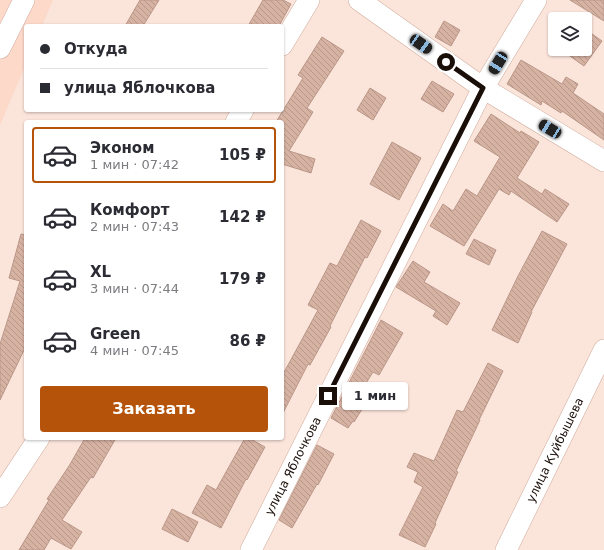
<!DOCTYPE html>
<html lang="ru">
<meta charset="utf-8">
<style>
:root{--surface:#fff;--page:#f2f2f3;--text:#2b2b33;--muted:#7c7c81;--line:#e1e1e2;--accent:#b45309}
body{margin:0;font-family:"DejaVu Sans",sans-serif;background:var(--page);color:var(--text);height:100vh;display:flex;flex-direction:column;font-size:15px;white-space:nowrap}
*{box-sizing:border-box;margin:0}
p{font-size:13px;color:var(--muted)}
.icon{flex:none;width:22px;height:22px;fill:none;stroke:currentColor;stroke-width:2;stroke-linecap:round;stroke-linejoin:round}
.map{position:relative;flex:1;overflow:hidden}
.details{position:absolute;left:24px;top:120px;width:260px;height:320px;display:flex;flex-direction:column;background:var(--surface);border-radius:4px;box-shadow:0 1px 3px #0004}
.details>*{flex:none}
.top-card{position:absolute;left:24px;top:24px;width:260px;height:88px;border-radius:4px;box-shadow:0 1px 3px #0004;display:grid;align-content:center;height:88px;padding:0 16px;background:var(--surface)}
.buttons{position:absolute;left:548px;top:12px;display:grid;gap:8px}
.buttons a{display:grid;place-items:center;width:44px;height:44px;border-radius:4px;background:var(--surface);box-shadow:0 1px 3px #0004;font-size:20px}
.end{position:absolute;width:18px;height:18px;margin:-9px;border:5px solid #1a0e09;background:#fff;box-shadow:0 0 0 2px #fff}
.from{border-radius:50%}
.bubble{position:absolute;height:28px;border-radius:4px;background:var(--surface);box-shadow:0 1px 3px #0004;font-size:13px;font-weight:700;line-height:28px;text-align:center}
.car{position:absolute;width:12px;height:24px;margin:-12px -6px;border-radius:5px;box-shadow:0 0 3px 1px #0007;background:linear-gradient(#222 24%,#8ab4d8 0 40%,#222 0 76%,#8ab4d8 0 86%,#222 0)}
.top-card b{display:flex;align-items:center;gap:14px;height:38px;font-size:15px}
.top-card b+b{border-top:1px solid var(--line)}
.top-card i{width:10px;height:10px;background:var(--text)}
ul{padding:7px 0 0;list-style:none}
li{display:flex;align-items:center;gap:12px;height:56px;margin:0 8px 6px;padding:0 8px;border:2px solid transparent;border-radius:4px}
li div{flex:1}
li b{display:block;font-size:15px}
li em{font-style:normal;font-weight:700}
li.on{border-color:var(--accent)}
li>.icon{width:36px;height:36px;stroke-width:1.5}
.action{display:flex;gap:8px;margin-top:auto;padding:8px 16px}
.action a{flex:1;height:46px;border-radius:4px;background:var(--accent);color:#fff;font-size:16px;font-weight:700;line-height:46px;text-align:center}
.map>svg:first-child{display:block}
</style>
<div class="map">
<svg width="604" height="550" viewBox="0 0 604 550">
<defs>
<pattern id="building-back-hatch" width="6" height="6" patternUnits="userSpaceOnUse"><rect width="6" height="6" fill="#d6b2a3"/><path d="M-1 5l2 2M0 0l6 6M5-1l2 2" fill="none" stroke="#b7988b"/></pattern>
</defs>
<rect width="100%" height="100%" fill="#fbe4da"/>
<path fill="#fdd9ca" d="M0,0H53L42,26H26V64L0,125Z"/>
<path fill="url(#building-back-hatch)" stroke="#ba9788" d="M140,0H159L143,26H125Z
M263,0H283L291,4L279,26H248Z
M570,0H604V21Z
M444,21L460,30L451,46L435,37Z
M585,29L602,41L584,66L560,49H585Z
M322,37L344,51L307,108L313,112L289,151L315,159L311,173L282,164V122H276L303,78L298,75Z
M521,60L562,84L566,77L578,84L573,93L604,114V140L562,111L561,113L542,101L541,105L507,84Z
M432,81L454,94L443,112L421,99Z
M370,88L386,98L373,120L357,110Z
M491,114L520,133L521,131L539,142L517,178L542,194L545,189L569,204L557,222L511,191L509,195L499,189L464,246L430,226L443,204L453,211L466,189L477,196L500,157L474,141Z
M392,142L421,158L399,200L370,184Z
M361,220L381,231L367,258L365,257L330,326L331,327L310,365L308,364L282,415V376L318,310L308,305L330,263L337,266Z
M542,231L567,244L531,312H532L518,343L492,330L518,276Z
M21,234L26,235V346L0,400V344L20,281L9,278Z
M474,239L496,250L489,265L466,254Z
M413,261L430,272L424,282L460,303L447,325L433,316L436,311L396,287Z
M381,320L403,333L379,375L373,372L355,401L364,406L354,422L353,421L348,428L331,418Z
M488,363L503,371L479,420H480L456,471L458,472L435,523L436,524L425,547L399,535L423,487L414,482L418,472L407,467L414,453L434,461L457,410L463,412Z
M85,438H116L93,478L91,477L62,520L82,532L71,549L51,538L44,550H19L49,500L47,499L69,466Z
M245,438H249L265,447L247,480L246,479L221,528L192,513L207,485L216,490Z
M317,445L334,454L318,485L317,484L292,528L279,520Z
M172,509L198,522L188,542L162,529Z"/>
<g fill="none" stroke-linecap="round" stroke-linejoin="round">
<g stroke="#d0ac9d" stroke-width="22">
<path id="minor" d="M359,0L483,88L604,161
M282,45L309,0
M0,48L24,0
M236,122L243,110
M0,497L39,438
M251,550L483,88L536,0
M506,550L604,350"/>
</g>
<use href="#minor" stroke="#fff" stroke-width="21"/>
</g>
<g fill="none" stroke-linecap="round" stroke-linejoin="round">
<path stroke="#1a0e09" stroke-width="5" d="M328,396L483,88L446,62"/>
</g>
<g text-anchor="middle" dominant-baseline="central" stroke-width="4" stroke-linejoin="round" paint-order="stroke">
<g font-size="12" fill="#1a0e09" stroke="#fff">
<text transform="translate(555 450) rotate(-64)">улица Куйбышева</text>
<text transform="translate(293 466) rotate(-63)">улица Яблочкова</text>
</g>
</g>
</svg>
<div class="buttons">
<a><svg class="icon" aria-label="layers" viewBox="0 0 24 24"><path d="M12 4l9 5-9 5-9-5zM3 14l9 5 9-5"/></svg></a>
</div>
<i class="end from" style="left:446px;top:62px"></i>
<i class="end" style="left:328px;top:396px"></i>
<div class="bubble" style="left:342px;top:382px;width:66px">1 мин</div>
<i class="car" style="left:421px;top:44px;rotate:125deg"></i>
<i class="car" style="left:498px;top:63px;rotate:211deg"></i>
<i class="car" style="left:550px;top:129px;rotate:301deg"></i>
<div class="top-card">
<b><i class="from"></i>Откуда</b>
<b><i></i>улица Яблочкова</b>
</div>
<section class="details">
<ul>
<li class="on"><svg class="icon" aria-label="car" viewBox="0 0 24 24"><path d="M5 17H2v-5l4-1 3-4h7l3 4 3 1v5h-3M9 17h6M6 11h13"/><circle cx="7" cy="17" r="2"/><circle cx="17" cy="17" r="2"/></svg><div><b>Эконом</b><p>1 мин · 07:42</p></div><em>105 ₽</em></li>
<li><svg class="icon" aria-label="car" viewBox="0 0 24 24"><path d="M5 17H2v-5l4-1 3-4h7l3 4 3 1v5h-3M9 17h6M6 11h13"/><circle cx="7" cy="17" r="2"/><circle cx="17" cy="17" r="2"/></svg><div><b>Комфорт</b><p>2 мин · 07:43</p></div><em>142 ₽</em></li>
<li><svg class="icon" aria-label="car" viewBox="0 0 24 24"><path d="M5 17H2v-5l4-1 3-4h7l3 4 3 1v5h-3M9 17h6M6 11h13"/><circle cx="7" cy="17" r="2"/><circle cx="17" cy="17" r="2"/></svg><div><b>XL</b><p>3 мин · 07:44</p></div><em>179 ₽</em></li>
<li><svg class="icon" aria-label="car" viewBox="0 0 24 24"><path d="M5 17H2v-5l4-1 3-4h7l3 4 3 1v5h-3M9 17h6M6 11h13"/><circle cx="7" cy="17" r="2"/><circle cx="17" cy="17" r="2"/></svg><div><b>Green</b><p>4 мин · 07:45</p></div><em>86 ₽</em></li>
</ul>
<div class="action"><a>Заказать</a></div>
</section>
</div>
